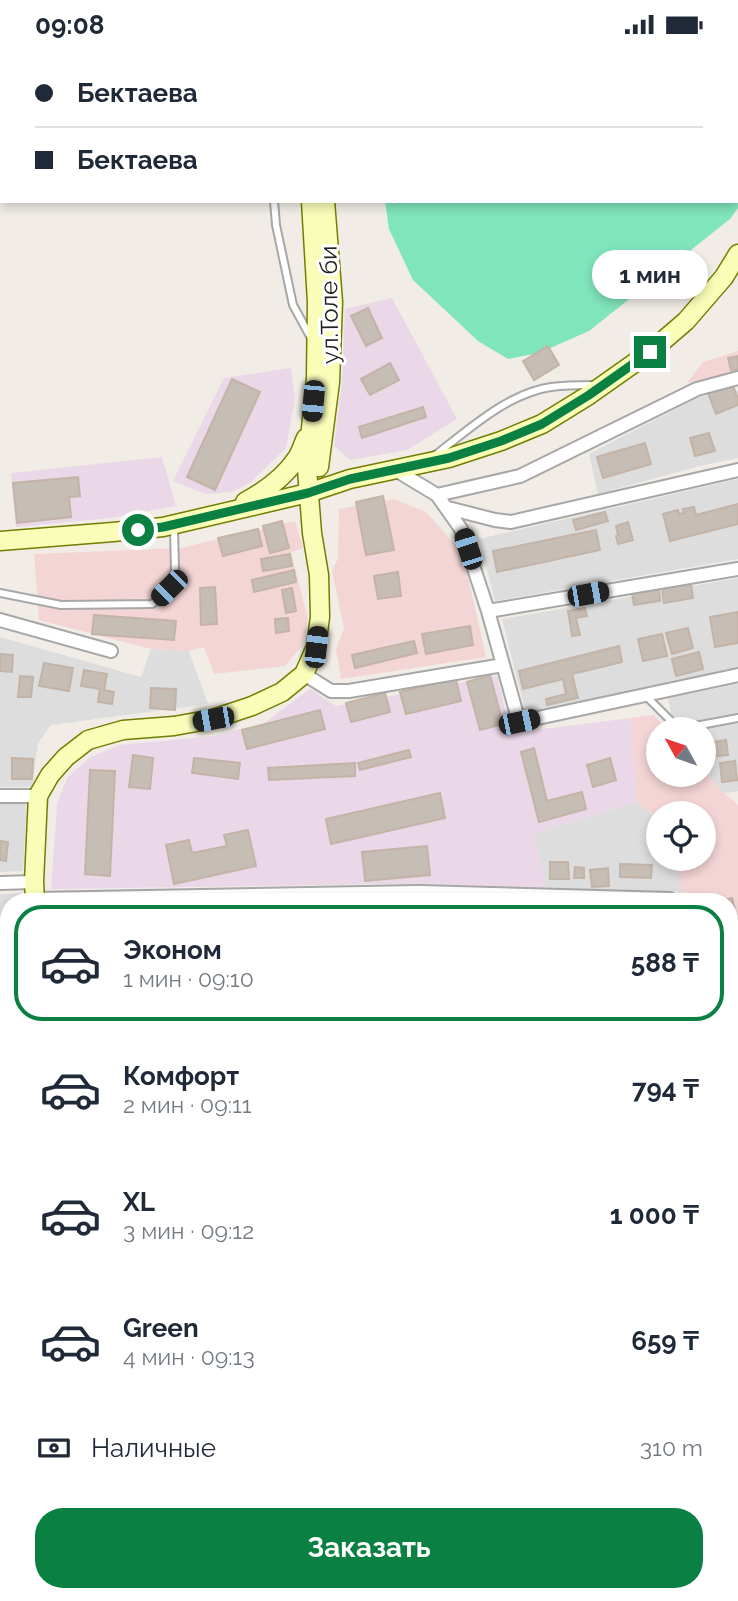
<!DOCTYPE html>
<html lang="ru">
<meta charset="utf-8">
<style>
:root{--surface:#fff;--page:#f2f2f3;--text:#1f2937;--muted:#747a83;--line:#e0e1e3;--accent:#0b8043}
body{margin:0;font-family:Raleway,sans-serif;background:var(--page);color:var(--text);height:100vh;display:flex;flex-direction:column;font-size:26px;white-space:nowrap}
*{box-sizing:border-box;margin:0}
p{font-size:23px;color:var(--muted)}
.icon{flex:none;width:38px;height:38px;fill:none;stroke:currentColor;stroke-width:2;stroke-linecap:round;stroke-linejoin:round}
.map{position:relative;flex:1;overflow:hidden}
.panel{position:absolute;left:0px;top:844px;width:738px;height:709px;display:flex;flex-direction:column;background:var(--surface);border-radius:28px 28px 0 0;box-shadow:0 4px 10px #0003}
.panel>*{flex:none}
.hud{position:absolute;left:0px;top:0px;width:738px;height:154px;box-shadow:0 4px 10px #0003;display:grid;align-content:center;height:154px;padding:0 35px;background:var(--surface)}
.needle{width:46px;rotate:310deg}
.controls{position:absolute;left:646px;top:668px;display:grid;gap:14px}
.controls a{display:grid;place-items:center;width:70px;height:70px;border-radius:50%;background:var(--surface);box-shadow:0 4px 10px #0003;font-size:35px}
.end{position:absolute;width:32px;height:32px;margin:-16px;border:9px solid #0b8043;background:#fff;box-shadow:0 0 0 4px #fff}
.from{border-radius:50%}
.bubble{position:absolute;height:49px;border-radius:24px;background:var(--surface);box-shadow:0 4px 10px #0003;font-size:23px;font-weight:700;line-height:49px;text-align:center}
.car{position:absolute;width:21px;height:42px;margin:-21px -10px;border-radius:9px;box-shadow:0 0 5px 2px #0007;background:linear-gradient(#222 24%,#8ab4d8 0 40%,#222 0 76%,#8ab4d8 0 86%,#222 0)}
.hud b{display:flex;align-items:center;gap:24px;height:66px;font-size:26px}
.hud b+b{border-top:2px solid var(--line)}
.hud i{width:18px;height:18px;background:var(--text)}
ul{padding:12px 0 0;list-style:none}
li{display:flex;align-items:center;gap:21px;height:116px;margin:0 14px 10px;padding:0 21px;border:4px solid transparent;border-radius:28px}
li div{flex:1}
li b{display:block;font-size:26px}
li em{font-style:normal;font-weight:700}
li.on{border-color:var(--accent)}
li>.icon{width:63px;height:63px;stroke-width:1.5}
.pay{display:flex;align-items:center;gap:18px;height:77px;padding:0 35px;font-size:26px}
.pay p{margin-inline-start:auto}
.button{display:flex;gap:14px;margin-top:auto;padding:14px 35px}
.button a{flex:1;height:80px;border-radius:28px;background:var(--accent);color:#fff;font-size:28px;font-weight:700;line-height:80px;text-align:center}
.status{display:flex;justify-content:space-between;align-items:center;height:49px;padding:0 35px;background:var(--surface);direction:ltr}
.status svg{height:19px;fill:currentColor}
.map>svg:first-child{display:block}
</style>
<div class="status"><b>09:08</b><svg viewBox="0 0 49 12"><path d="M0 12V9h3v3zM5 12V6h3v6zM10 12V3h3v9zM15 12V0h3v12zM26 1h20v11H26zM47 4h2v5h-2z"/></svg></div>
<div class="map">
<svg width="738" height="1552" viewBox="0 0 738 1552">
<rect width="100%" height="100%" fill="#f1ede6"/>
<path fill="#dedddd" d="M738,341V409L696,418L598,445L589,405L699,348Z
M738,430V510L495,552L479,490Z
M738,529V618L526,665L502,570Z
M0,588L141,628L151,600L189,602L208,655L51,676L38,694L32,738H0Z
M738,635V742L724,744L704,721V681H674L668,649Z
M636,753L658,769V810H677L682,843L547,840L534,785Z
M27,754L23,822L0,823V755Z
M21,844V852H9V969H0V845Z
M0,987L9,988V1054H0Z
M730,991H738V1060H730Z
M730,1080H738V1195H730Z
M730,1213H738V1280L730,1279Z
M730,1300H738V1518L730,1519Z
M0,1441L8,1489L9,1552H0Z
M41,1544H522L451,1552H42Z"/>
<path fill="#f2d5d4" d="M738,302V323L687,334L703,313Z
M394,450L426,463L463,505L486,608L341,630L336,600L344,579L332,521L338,510L339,460Z
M295,472L303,499L291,503L308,570L302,597L285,617L214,625L204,598L189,602L151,600L39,571L34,505L181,499Z
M654,666L667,681H658V726H704V721L724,744L738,756V969L730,970V852H683L677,810H704V765H658V769L636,753L631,669Z"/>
<path fill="#ead7e7" d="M392,249L457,370L407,401L350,411L334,397L342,333L345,260Z
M291,319L295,349L286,399L250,434L232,443L205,445L173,432L224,329Z
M162,408L176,457L110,469L16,478L11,424Z
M497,627L511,684L631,669L636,753L534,785L547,840L380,835L51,840L57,755L67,729L89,709L119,696L214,687L264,674L310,640L336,657Z"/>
<path fill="#a6cbab" d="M0,0H126L127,2H2V86L0,87Z"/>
<path fill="#80e4bc" d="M389,0H738V159L730,170L589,282L539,304L508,310L478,292L413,231L389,180L385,152H737V2H389Z"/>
<path fill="#c6bdb5" stroke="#c4b3a7" stroke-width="2" d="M368,259L382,289L366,297L351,267Z
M548,297L559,316L534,331L523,312Z
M738,307V320L731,321L728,309Z
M390,314L399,331L370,346L361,330Z
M232,330L260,343L215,441L187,428Z
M732,334L738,350V356L716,365L708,344Z
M423,358L426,368L362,389L359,378Z
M709,384L715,402L695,407L690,389Z
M645,394L651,415L603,429L597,408Z
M78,428L80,447L69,448L71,468L17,474L13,434Z
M383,447L394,501L366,506L356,453Z
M738,455V475L670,492L663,465L678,461L679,465L684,464L683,460L694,458L696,466Z
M605,463L608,472L576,481L573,471Z
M282,472L289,499L270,504L263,477Z
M628,473L633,491L618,495L616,487L618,486L616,477Z
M258,480L262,497L223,507L218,489Z
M596,481L600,501L497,523L493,502Z
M290,505L292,517L263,522L261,510Z
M294,521L296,533L254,543L252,531Z
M398,523L401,547L378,550L374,527Z
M691,535L693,549L664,554L662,540Z
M215,538L217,575L201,576L200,539Z
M292,539L296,562L286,564L282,541Z
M659,540L660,552L634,556L632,544Z
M585,559L587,567L576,569L580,586L572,587L568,562Z
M738,563V594L715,598L710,568Z
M94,566L176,572L174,591L92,585Z
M288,569L289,582L276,584L275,570Z
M470,577L473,596L426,605L422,585Z
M688,579L693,599L672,605L666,584Z
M662,585L667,607L643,612L638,590Z
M414,592L417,604L355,619L352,606Z
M619,597L622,613L572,625L578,649L547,656L546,650L566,645L563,630L523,640L519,622Z
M699,603L703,620L676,627L672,610Z
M0,605L13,606L12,623L0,622Z
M44,614L73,619L69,642L39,637Z
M84,621L107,625L104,641L114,643L112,655L98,653L100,640L81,637Z
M490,626L503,675L480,681L467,633Z
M20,627L33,628L31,648H18Z
M456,630L461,652L406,665L400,643Z
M151,639L176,640L175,661L150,659Z
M385,644L390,663L351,673L346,654Z
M320,661L325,680L247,700L242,681Z
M726,691L728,706L709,708L707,694Z
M534,699L547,752L582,743L586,760L539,773L521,703Z
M409,701L411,708L360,721L358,714Z
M133,706L153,709L150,740L129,738Z
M12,709L33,710L32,730H12Z
M194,709L240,714L238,730L192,724Z
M610,709L616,731L593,738L587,716Z
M735,712L737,731L722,733L720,714Z
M355,714V727L269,731L268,719Z
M90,721L115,722L110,827L85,825Z
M440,744L445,769L331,795L326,770Z
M248,781L256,817L174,835L166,796L189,791L192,804L227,797L224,786Z
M0,792L8,793L6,812L0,811Z
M427,797L430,826L365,832L362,803Z
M550,813H568L569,830H550Z
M620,815L652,816L651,829L620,828Z
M575,818L584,819V829H574Z
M608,819L609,837L592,838L590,821Z
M732,849L737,870L730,872V852H721Z
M3,896L9,897V913H2Z
M0,953H9V967L0,966Z
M730,987H738V1007H730Z
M730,1011H738V1030H730Z
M0,1024L9,1025V1041H0Z
M734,1044H738V1056L734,1055Z
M0,1089H6L5,1121H0Z
M738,1096V1116H730V1097Z
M730,1169H733L731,1211H730Z
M730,1241H733V1258H738V1272H730Z
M93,1544H111V1548L94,1549Z
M134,1544H151V1546L134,1547Z"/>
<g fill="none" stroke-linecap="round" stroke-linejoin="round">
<g stroke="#a7a7a7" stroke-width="10">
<path id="lane" d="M253,0L254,2
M274,152L276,176L293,256L311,289
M434,407C468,381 508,344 551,338C566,336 581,336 595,336
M0,544L61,556L152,555L169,539L175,522L174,477
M646,647L679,680L738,669"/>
</g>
<g stroke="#a7a7a7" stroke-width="16">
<path id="street" d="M394,420L437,446L461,480L488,562L519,673L738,626
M437,446L520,427L697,340L738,329
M448,459L495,471L511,473L738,421
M488,562L738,520
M0,571L111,602
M304,625L331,642H349L503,616
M0,747H38
M0,834L34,833
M35,850L419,843L670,850
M0,978H9
M730,980H738
M0,1064H9
M730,1069H738
M730,1204H738
M730,1289H738
M730,1372H738"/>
</g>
<g stroke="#727e00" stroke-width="21">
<path id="secondary" d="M308,0V2
M319,418L330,333L333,253L325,152
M245,453C265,442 284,429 297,409C301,403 303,395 306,389
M0,492L113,483L163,478L308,444L350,430L449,409L501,392L542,375L589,346L650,303L686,272L724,228L738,205
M35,852L34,833L38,747L50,726L66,708L88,691L123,681L174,677L213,670L252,657L282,643L304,625L316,598L320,568L319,526L312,484L307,420L316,329L317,253L311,152
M0,1278L9,1189
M0,1361L9,1409
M730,1535L738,1534
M28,1552V1544
M585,1552L661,1544"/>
</g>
<use href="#lane" stroke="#fff" stroke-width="6"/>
<use href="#street" stroke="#fff" stroke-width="12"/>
<use href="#secondary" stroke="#fafdb8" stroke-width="18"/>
</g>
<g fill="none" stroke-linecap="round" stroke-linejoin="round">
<path stroke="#0b8043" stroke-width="9" d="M138,481L163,478L308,444L350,430L449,409L501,392L542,375L589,346L650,303"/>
</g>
<g text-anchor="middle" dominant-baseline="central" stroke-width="6" stroke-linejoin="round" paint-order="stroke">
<g font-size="24" fill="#202020" stroke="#fff">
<text transform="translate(329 256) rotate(-91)">ул.Толе би</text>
</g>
</g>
</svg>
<div class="controls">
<a><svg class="needle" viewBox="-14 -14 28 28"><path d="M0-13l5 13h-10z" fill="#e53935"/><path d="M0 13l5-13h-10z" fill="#747a83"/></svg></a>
<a><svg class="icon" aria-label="locate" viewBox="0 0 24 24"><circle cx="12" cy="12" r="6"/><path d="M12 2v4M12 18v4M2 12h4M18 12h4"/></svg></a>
</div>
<i class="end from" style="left:138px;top:481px"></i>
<i class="end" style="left:650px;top:303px"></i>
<div class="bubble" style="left:592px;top:201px;width:116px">1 мин</div>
<i class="car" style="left:313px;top:352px;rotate:185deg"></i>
<i class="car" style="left:468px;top:500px;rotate:342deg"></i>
<i class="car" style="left:169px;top:539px;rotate:225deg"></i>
<i class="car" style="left:588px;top:545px;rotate:80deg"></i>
<i class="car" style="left:316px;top:598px;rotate:7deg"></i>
<i class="car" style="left:213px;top:670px;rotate:260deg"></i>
<i class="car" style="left:519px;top:673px;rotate:78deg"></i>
<div class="hud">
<b><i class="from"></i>Бектаева</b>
<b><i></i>Бектаева</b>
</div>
<section class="panel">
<ul>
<li class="on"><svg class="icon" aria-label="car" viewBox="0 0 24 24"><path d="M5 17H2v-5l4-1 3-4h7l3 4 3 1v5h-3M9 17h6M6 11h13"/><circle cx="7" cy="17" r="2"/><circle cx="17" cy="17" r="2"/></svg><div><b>Эконом</b><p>1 мин · 09:10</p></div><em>588 ₸</em></li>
<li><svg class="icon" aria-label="car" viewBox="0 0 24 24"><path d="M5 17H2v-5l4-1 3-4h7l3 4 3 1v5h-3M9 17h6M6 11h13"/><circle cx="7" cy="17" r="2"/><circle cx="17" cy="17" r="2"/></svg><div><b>Комфорт</b><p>2 мин · 09:11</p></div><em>794 ₸</em></li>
<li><svg class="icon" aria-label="car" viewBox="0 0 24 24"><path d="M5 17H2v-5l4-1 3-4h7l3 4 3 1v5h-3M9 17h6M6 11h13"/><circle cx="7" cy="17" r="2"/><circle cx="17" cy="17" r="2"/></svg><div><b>XL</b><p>3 мин · 09:12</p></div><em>1 000 ₸</em></li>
<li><svg class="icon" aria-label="car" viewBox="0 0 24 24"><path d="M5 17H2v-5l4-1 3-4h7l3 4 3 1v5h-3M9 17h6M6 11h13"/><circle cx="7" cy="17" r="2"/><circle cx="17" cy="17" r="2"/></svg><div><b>Green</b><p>4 мин · 09:13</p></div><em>659 ₸</em></li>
</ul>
<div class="pay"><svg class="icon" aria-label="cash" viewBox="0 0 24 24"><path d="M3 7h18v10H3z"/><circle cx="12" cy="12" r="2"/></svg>Наличные<p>310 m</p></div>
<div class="button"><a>Заказать</a></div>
</section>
</div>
